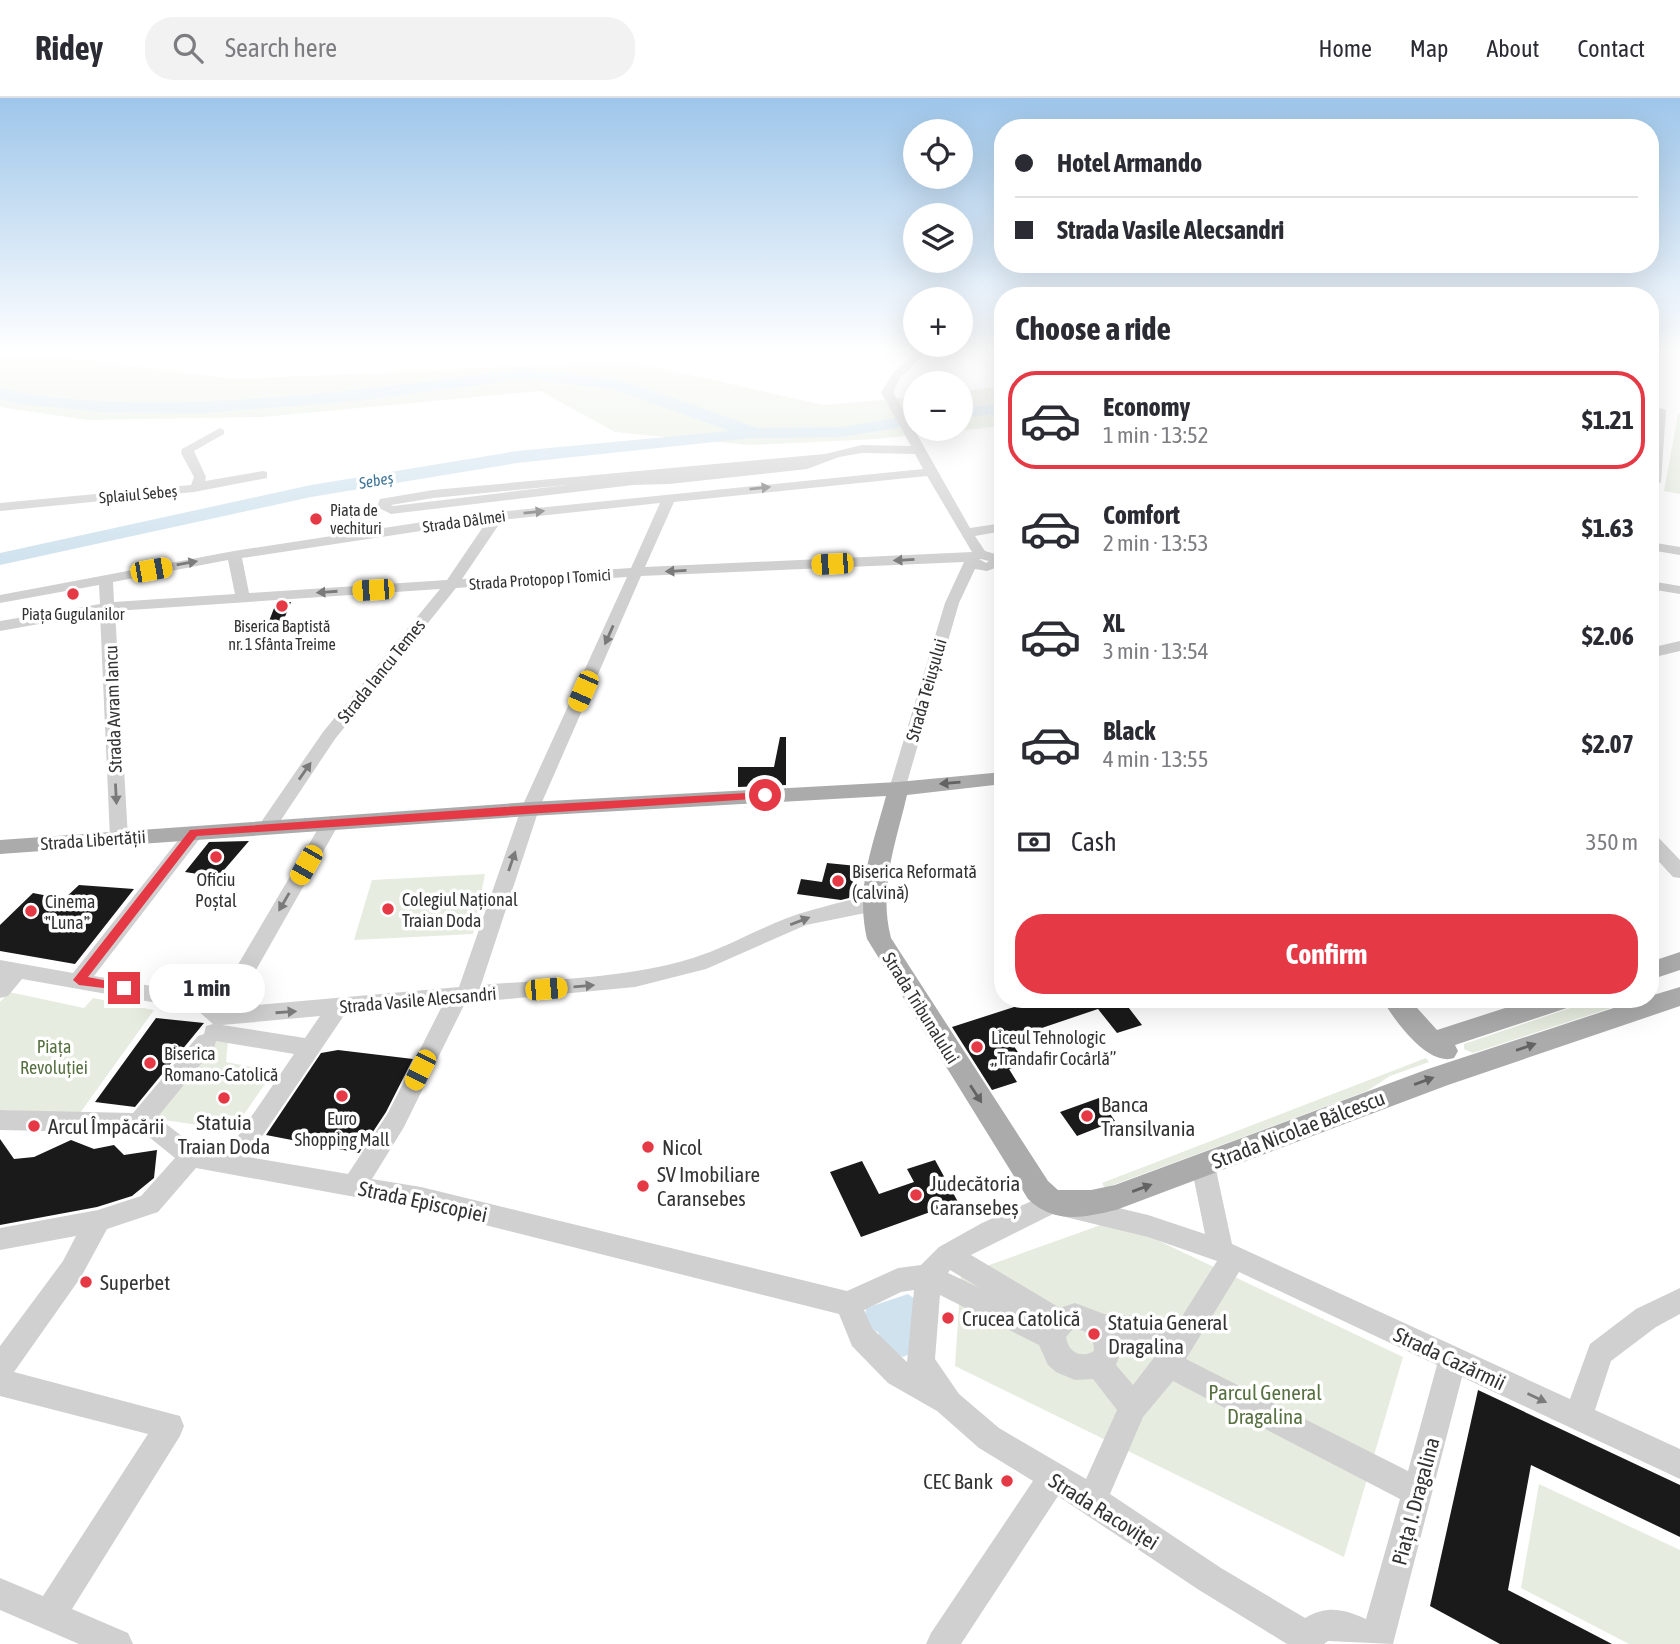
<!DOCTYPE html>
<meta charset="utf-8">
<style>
:root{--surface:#fff;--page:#f2f2f3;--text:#2b2b33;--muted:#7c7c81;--line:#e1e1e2;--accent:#e63946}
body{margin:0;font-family:"Asap Condensed",sans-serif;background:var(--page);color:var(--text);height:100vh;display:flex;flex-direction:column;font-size:26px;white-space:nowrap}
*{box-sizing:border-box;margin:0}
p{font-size:23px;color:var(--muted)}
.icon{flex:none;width:38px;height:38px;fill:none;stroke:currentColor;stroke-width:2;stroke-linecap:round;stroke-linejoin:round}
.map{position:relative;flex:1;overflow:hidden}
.details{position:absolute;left:994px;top:189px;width:665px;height:721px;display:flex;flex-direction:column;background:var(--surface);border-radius:28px;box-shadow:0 7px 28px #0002}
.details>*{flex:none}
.banner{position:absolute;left:994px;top:21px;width:665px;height:154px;border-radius:28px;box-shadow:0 7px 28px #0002;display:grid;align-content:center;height:154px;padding:0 21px;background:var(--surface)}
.controls{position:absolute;left:903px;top:21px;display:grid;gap:14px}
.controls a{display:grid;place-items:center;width:70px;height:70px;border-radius:50%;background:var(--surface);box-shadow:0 7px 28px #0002;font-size:35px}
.end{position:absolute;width:32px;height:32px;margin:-16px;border:9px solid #e63946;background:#fff;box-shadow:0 0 0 4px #fff}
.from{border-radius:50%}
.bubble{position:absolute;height:49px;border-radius:24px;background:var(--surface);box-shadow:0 7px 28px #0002;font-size:23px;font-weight:700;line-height:49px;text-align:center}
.car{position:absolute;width:21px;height:42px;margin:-21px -10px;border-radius:9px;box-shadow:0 0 5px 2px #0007;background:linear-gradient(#f5c518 24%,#345 0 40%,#f5c518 0 76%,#345 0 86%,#f5c518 0)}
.banner b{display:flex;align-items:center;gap:24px;height:66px;font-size:26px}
.banner b+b{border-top:2px solid var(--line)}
.banner i{width:18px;height:18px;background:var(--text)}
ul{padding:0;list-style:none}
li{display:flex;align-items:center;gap:21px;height:98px;margin:0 14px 10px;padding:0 7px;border:4px solid transparent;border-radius:28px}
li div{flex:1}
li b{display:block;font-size:26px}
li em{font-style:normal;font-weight:700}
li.current{border-color:var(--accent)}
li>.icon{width:63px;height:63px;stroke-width:1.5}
h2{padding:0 21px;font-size:32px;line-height:84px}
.pay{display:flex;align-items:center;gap:18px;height:77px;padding:0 21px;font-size:26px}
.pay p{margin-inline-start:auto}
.cta{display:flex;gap:14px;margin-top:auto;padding:14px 21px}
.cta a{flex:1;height:80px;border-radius:28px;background:var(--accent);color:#fff;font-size:28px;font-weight:700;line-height:80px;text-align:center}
header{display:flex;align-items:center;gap:42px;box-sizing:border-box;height:98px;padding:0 35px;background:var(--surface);border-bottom:2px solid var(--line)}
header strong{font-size:33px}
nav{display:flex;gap:38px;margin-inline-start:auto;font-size:24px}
.search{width:490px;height:63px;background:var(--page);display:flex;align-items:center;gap:18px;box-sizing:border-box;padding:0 24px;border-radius:28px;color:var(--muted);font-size:26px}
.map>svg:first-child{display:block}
</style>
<header>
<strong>Ridey</strong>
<div class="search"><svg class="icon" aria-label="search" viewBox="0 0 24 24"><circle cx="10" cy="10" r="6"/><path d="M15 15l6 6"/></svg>Search here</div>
<nav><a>Home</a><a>Map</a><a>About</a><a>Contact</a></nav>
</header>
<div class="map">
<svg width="1680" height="1546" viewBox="0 0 1680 1546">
<rect width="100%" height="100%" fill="#fff"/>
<path fill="#e6ecdf" d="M0,252H50L55,258L236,281L629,263L823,307L915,299V331H961V294L1003,288V328L876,341L749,347L615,334L540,293L263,319L87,322L0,309Z
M1678,316H1680V396L1664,393Z
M485,776L473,836L354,842L372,782Z
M9,894L84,910L93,900L154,912L80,1015L0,1012V904Z
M1597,901H1638L1473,955L1464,951V946Z
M212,940L228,943L226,964L274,973L233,1032L150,1020Z
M1426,960L1429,964L1390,978L1367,993L1105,1090L1102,1085Z
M1115,1122L1403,1259L1344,1459L955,1268L961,1177Z
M1539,1386L1680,1452V1546H1629L1521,1490Z"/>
<path fill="#cfe2ee" d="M908,1196L919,1204L912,1255L903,1259L879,1246V1235L864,1226L866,1210Z"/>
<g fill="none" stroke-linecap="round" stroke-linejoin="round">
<path fill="#cfe2ee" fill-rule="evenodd" d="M524,271L621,282L758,330L842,329L915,317V327L842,339L752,340L517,365L311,399L0,467V455L311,387L517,353L730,333L612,291L524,281L357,303L201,315L105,314L19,306L0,301V290C48,302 98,304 148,304C274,305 399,287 524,271Z
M1003,305V315L961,320V310Z"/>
</g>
<path fill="#1a1a1a" d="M291,504L280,531H266L276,505Z
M780,639H786V687L738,689V669H774Z
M249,743L218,779L185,774L209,744Z
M827,765L857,768L849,800L841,802L797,796L801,781L822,784Z
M79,787L134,791L75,866L0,853V827L33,795L64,801Z
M1039,901H1122L1142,927L1117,935L1098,911L1009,941L1026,966L1009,971L1017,984L992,992L952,929Z
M156,920L204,925L135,1009L95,1004Z
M338,952L413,961L386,1014L359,1055L266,1037L321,955Z
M1099,1000L1115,1023L1077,1038L1060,1014Z
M0,1041L14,1061L34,1059L71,1042L94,1051L114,1047L124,1057L157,1052L154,1080L132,1098L97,1109L0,1127Z
M935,1062L958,1104L861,1139L830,1074L862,1063L879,1096L914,1084L907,1071Z
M1478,1292L1680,1387V1439L1531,1367L1508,1492L1612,1546H1500L1430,1508Z"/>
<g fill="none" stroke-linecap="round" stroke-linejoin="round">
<path fill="#d0d0d0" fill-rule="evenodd" d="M918,252H929L901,279L893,294L970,430L1003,425V433L975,438L985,453L1002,458L1003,467L987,473L975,471L959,505L904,695L898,697L889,691L945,505L964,464L641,478L539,711L481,887C551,881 625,881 693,860C734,847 770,823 812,812C833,807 859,796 880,802L883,807L880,812L806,827L706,871L635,889L465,905L404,1029L372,1081L421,1089L847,1193L898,1170L921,1167L939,1149L982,1125L1052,1094L1148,1117L1205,1136L1191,1067L1194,1060L1203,1057L1212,1060L1215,1067L1232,1146L1570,1301L1590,1246L1636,1211L1680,1190V1216L1656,1229L1611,1263L1595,1312L1680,1351V1381L1462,1279L1393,1546L1328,1543L1324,1546H1287L1199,1492L1058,1398L961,1546H926L931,1535L1033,1383L979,1350L937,1313L888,1285L852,1248L839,1216L421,1111L196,1070L158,1114L107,1131L81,1179L14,1274L180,1318L184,1328L180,1338L72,1511L128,1535L133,1546H79L0,1512V1480L43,1498L148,1336L0,1298V1248L63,1163L76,1138L0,1152V1130L98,1112L141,1098L175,1060L149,1039L138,1035L0,1032V1012L133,1015L198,938L204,936L206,928L213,926L197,912L22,881L8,898L0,900V862L73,875L187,731H201L203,735L201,739L94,878L203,897L216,904L322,724L331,718L340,724L235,909L459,889L521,711L627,479L456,490L335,641L273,734L266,736L257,730L323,634L440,491L115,513L128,740L126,744H112L110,740L100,515L0,533V523L100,506L99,487L0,505V497L234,453L468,417L923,371L915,356L862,355L839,359L807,371L669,386L633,387L391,416L377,409L380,401L433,392L825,356L862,347L911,348L881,294L893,275ZM927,378L972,454L645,469L674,404ZM567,387L393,408L391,407L433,400ZM660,405L631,470L462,481L502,422ZM487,423L447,482L249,495L242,460ZM979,461H981L989,463L986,465ZM228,462L235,496L114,504L113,484ZM443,906L388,1015L348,1076L248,1059L345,916ZM320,918L305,940L222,927ZM216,943L294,956L234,1044L230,1051L233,1056L197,1050L165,1025L156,1021L214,950ZM1053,1116L1148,1139L1217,1163L1181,1220L1104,1216L1075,1205L1060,1210L971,1157ZM950,1172L980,1190L948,1175ZM1239,1174L1437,1267L1408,1373L1186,1261ZM914,1192L907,1264L908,1265L872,1230L864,1212L901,1194ZM940,1197L1039,1247L1048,1267L1056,1274L1075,1282L1093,1281L1117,1312L1086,1381L999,1330L959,1296L935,1261ZM1073,1231C1087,1231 1094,1239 1094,1253C1081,1261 1068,1254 1066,1239ZM1121,1242L1166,1244L1133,1287L1116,1267L1121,1253ZM1173,1283L1400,1401L1366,1521C1344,1511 1327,1507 1305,1520L1221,1470L1110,1396L1143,1319Z
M1650,307L1666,312L1661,384L1655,388L1650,387L1654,314L1650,313Z
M220,330L224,332V336L194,353L206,379L205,383L263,373L267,374V380L194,394L0,413V405L191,387L194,379L181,355L182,351Z
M1650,444L1680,449V457L1650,452Z
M1650,483L1680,488V496L1650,491Z
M1680,543V553L1650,560V550Z
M1650,736L1657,738L1680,762V780L1673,779L1650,754Z"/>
<path fill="#ababab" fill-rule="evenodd" d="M1003,674V686L907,697C896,745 878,790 891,840L1048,1083L1058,1092H1091L1115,1087L1428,971L1641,901H1650V898L1680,889V908L1448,987L1116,1112C1082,1120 1054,1126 1028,1101L867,841C855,790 873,747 886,698L530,718L0,756V742L530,704L898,684Z
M1680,854V872L1650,882V864Z
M1382,901H1409L1437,932L1533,901H1577L1573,908L1455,947L1458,953L1454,960C1428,969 1394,922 1382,901Z"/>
</g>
<defs><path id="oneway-solid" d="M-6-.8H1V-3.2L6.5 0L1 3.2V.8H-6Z" transform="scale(1.75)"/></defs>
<g fill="#7a7a7a">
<use href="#oneway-solid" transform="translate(760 390) rotate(-6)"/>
<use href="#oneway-solid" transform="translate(534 414) rotate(-6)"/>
<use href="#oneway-solid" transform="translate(904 462) rotate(177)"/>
<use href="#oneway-solid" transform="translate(187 465) rotate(-10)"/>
<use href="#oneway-solid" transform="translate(676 473) rotate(177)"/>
<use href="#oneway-solid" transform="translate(327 494) rotate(176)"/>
<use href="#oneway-solid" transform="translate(609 537) rotate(114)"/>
<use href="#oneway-solid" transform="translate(305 673) rotate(-55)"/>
<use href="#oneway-solid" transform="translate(116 696) rotate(87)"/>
<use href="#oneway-solid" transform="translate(512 763) rotate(-71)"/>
<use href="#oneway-solid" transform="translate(284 804) rotate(120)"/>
<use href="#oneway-solid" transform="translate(800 823) rotate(-21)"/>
<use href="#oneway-solid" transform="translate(584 888) rotate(-5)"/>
<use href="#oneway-solid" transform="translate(286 914) rotate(-4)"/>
<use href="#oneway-solid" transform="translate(1537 1300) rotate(25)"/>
</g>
<g fill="#636363">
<use href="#oneway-solid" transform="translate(950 685) rotate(175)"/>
<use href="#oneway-solid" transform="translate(1526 949) rotate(-19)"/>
<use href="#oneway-solid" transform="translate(1424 983) rotate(-20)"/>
<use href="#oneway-solid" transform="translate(976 996) rotate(57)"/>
<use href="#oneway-solid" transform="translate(1142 1090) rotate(-20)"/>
</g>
<linearGradient id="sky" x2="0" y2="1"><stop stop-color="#9ec6ea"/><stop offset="0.54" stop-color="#fff"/><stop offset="1" stop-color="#fff" stop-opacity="0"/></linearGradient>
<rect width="1680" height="468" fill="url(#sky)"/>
<path fill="#e63946" d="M765,694L770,697L768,700L197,738L88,879L128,887V893L79,887L73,882L190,732L505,709Z"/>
<g fill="#e63946" stroke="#fff" stroke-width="2.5">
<circle cx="316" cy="421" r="7"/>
<circle cx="73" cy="496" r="7"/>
<circle cx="282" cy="508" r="7"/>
<circle cx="216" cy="759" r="7"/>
<circle cx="838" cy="783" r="7"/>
<circle cx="388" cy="811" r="7"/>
<circle cx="31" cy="813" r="7"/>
<circle cx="977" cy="949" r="7"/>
<circle cx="150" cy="965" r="7"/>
<circle cx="342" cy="998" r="7"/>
<circle cx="224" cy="1000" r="7"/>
<circle cx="1087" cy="1018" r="7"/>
<circle cx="34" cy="1028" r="7"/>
<circle cx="648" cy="1049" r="7"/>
<circle cx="643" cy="1088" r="7"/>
<circle cx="916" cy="1097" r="7"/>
<circle cx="86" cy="1184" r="7"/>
<circle cx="948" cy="1220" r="7"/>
<circle cx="1094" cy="1236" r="7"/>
<circle cx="1007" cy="1383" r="7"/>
</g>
<g text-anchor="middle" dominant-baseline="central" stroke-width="7" stroke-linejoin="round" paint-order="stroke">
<g font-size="16" font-style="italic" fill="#3f7597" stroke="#fff">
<text transform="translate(376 382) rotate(-10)">Sebeș</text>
</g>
<g font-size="16" fill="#333" stroke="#fff">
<text transform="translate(138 396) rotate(-5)">Splaiul Sebeș</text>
<text transform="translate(464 423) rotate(-8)">Strada Dâlmei</text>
<text transform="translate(540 481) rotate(-4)">Strada Protopop I Tomici</text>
</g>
<g font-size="16" fill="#333" stroke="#fff">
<text x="330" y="412" text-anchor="start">Piața de<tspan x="330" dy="18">vechituri</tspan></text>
<text x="73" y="516">Piața Gugulanilor</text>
<text x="282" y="528">Biserica Baptistă<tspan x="282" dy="18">nr. 1 Sfânta Treime</tspan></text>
</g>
<g font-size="18" fill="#333" stroke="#fff">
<text transform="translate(381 573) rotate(-51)">Strada Iancu Temes</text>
<text transform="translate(926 592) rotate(-74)">Strada Teiușului</text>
<text transform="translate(113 611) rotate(-92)">Strada Avram Iancu</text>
<text transform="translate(93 742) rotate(-4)">Strada Libertății</text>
<text transform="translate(418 902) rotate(-5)">Strada Vasile Alecsandri</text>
<text transform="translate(921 910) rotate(58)">Strada Tribunalului</text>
</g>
<g font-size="18" fill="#333" stroke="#fff" text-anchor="start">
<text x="852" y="773">Biserica Reformată<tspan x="852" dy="21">(calvină)</tspan></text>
<text x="216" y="781" text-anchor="middle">Oficiu<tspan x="216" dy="21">Poștal</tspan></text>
<text x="402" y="801">Colegiul Național<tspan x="402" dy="21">Traian Doda</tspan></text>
<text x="45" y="803">Cinema<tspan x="45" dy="21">"Luna"</tspan></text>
<text x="991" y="939">Liceul Tehnologic<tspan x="991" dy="21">„Trandafir Cocârlă”</tspan></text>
<text x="164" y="955">Biserica<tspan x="164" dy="21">Romano-Catolică</tspan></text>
<text x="342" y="1020" text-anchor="middle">Euro<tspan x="342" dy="21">Shopping Mall</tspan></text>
</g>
<g font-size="18" fill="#56703f" stroke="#fff">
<text x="54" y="948">Piața<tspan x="54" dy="21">Revoluției</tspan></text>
</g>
<g font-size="21" fill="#333" stroke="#fff" text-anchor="start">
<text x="1101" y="1006">Banca<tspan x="1101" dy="24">Transilvania</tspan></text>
<text x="224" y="1024" text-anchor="middle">Statuia<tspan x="224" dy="24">Traian Doda</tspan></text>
<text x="48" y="1028">Arcul Împăcării</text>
<text x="662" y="1049">Nicol</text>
<text x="657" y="1076">SV Imobiliare<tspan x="657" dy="24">Caransebes</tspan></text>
<text x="930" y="1085">Judecătoria<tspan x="930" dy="24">Caransebeș</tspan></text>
<text x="100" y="1184">Superbet</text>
<text x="962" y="1220">Crucea Catolică</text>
<text x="1108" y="1224">Statuia General<tspan x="1108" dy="24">Dragalina</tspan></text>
<text x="993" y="1383" text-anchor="end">CEC Bank</text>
</g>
<g font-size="21" fill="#333" stroke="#fff">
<text transform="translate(1298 1031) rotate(-21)">Strada Nicolae Bălcescu</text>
<text transform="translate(423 1103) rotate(12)">Strada Episcopiei</text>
<text transform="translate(1450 1260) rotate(25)">Strada Cazărmii</text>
<text transform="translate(1415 1403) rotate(-75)">Piața I. Dragalina</text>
<text transform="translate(1104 1413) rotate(32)">Strada Racoviței</text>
</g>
<g font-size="21" fill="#56703f" stroke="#fff">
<text x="1265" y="1294">Parcul General<tspan x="1265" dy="24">Dragalina</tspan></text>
</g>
</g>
</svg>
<div class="controls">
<a><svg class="icon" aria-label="locate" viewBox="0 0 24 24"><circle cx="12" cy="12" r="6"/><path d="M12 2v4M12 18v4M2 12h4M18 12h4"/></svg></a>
<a><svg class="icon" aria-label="layers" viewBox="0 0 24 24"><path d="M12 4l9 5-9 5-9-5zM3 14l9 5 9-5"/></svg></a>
<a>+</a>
<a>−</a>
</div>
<i class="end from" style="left:765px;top:697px"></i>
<i class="end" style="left:124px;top:890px"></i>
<div class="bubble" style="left:149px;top:866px;width:116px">1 min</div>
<i class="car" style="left:832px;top:466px;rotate:267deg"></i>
<i class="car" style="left:151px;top:472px;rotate:80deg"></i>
<i class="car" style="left:373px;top:492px;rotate:267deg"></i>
<i class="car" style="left:583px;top:593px;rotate:204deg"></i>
<i class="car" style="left:306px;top:767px;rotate:210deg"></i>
<i class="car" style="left:546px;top:891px;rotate:85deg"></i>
<i class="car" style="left:420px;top:972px;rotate:207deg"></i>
<div class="banner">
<b><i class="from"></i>Hotel Armando</b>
<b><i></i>Strada Vasile Alecsandri</b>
</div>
<section class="details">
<h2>Choose a ride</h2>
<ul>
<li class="current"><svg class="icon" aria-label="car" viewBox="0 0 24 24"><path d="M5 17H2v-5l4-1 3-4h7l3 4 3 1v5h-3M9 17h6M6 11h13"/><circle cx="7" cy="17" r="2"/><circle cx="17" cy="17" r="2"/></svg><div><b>Economy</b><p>1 min · 13:52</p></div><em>$1.21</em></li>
<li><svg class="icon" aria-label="car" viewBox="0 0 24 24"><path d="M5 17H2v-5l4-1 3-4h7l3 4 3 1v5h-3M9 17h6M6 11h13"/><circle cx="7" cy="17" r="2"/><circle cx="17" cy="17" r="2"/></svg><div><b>Comfort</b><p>2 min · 13:53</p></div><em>$1.63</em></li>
<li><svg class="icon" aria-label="car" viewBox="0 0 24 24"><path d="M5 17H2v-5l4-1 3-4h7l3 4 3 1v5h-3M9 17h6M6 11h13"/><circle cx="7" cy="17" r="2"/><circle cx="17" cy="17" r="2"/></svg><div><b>XL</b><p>3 min · 13:54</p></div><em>$2.06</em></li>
<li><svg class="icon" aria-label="car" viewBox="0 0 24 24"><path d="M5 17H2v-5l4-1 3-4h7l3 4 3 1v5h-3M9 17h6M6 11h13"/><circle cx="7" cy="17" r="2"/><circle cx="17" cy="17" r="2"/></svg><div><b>Black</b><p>4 min · 13:55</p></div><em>$2.07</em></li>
</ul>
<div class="pay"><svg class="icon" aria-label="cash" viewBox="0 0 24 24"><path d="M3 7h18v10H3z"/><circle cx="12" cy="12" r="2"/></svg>Cash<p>350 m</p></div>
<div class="cta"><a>Confirm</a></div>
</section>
</div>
